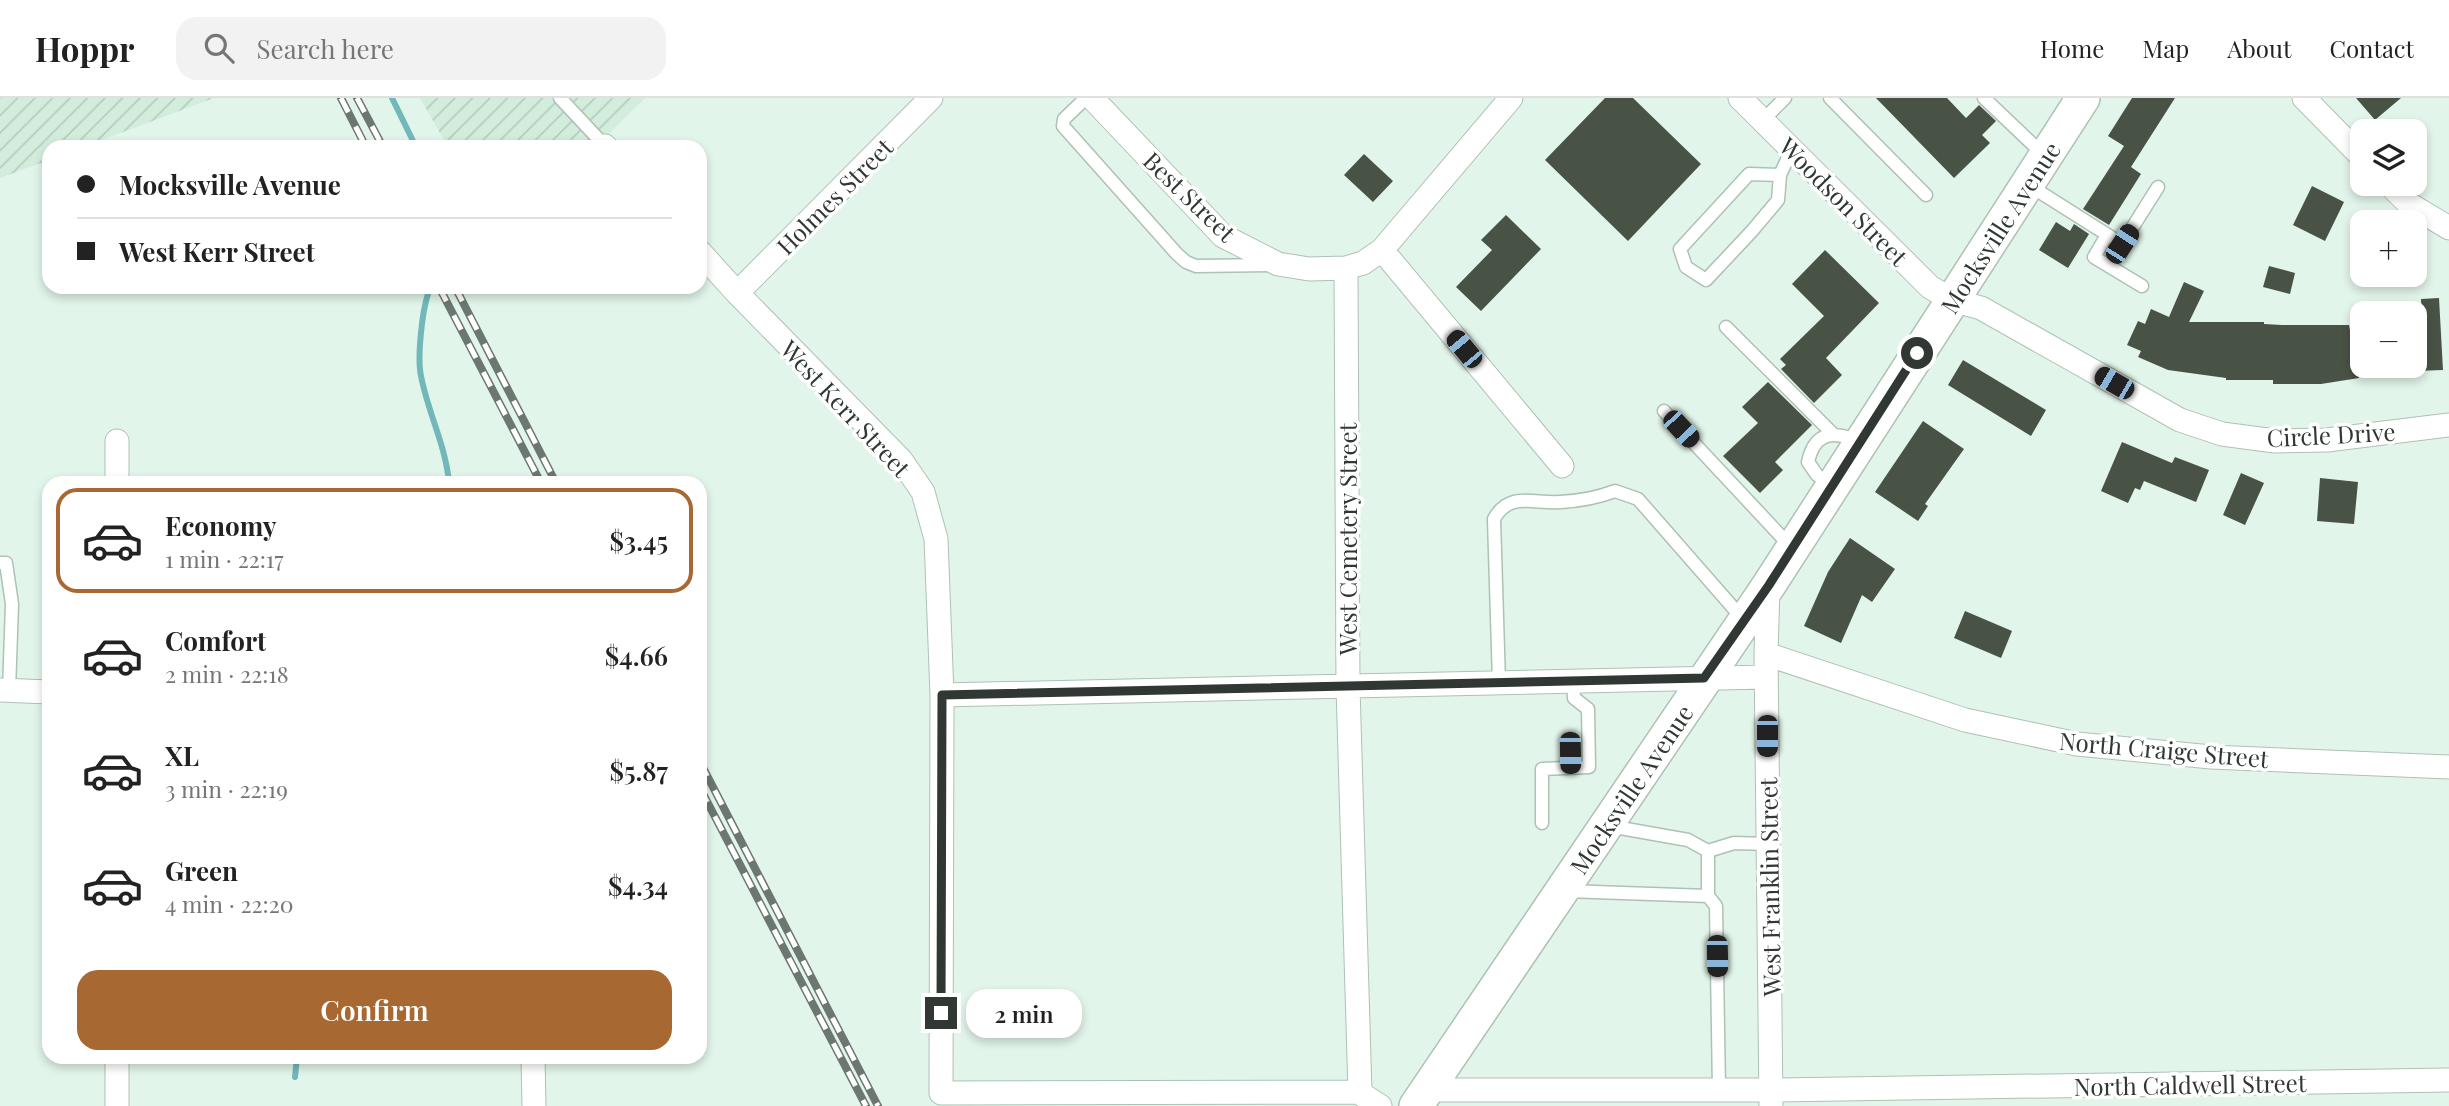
<!DOCTYPE html>
<meta charset="utf-8">
<style>
:root{--surface:#fff;--page:#f2f2f2;--text:#222;--muted:#767676;--line:#e0e0e0;--accent:#a86832}
body{margin:0;font-family:"Playfair Display",serif;background:var(--page);color:var(--text);height:100vh;display:flex;flex-direction:column;font-size:26px;white-space:nowrap}
*{box-sizing:border-box;margin:0}
p{font-size:23px;color:var(--muted)}
.icon{flex:none;width:38px;height:38px;fill:none;stroke:currentColor;stroke-width:2;stroke-linecap:round;stroke-linejoin:round}
.map{position:relative;flex:1;overflow:hidden}
.panel{position:absolute;left:42px;top:378px;width:665px;height:588px;display:flex;flex-direction:column;background:var(--surface);border-radius:21px;box-shadow:0 4px 10px #0003}
.panel>*{flex:none}
.banner{position:absolute;left:42px;top:42px;width:665px;height:154px;border-radius:21px;box-shadow:0 4px 10px #0003;display:grid;align-content:center;height:154px;padding:0 35px;background:var(--surface)}
.buttons{position:absolute;left:2350px;top:21px;display:grid;gap:14px}
.buttons a{display:grid;place-items:center;width:77px;height:77px;border-radius:14px;background:var(--surface);box-shadow:0 4px 10px #0003;font-size:35px}
.end{position:absolute;width:32px;height:32px;margin:-16px;border:9px solid #313834;background:#fff;box-shadow:0 0 0 4px #fff}
.from{border-radius:50%}
.bubble{position:absolute;height:49px;border-radius:21px;background:var(--surface);box-shadow:0 4px 10px #0003;font-size:23px;font-weight:600;line-height:49px;text-align:center}
.car{position:absolute;width:21px;height:42px;margin:-21px -10px;border-radius:9px;box-shadow:0 0 5px 2px #0007;background:linear-gradient(#222 24%,#8ab4d8 0 40%,#222 0 76%,#8ab4d8 0 86%,#222 0)}
.banner b{display:flex;align-items:center;gap:24px;height:66px;font-size:26px}
.banner b+b{border-top:2px solid var(--line)}
.banner i{width:18px;height:18px;background:var(--text)}
ul{padding:12px 0 0;list-style:none}
li{display:flex;align-items:center;gap:21px;height:105px;margin:0 14px 10px;padding:0 21px;border:4px solid transparent;border-radius:21px}
li div{flex:1}
li b{display:block;font-size:26px}
li em{font-style:normal;font-weight:600}
li.current{border-color:var(--accent)}
li>.icon{width:63px;height:63px;stroke-width:1.5}
.button{display:flex;gap:14px;margin-top:auto;padding:14px 35px}
.button a{flex:1;height:80px;border-radius:21px;background:var(--accent);color:#fff;font-size:28px;font-weight:600;line-height:80px;text-align:center}
header{display:flex;align-items:center;gap:42px;box-sizing:border-box;height:98px;padding:0 35px;background:var(--surface);border-bottom:2px solid var(--line)}
header strong{font-size:33px}
nav{display:flex;gap:38px;margin-inline-start:auto;font-size:24px}
.search{width:490px;height:63px;background:var(--page);display:flex;align-items:center;gap:18px;box-sizing:border-box;padding:0 24px;border-radius:21px;color:var(--muted);font-size:26px}
.map>svg:first-child{display:block}
</style>
<header>
<strong>Hoppr</strong>
<div class="search"><svg class="icon" aria-label="search" viewBox="0 0 24 24"><circle cx="10" cy="10" r="6"/><path d="M15 15l6 6"/></svg>Search here</div>
<nav><a>Home</a><a>Map</a><a>About</a><a>Contact</a></nav>
</header>
<div class="map">
<svg width="2449" height="1008" viewBox="0 0 2449 1008">
<defs>
<pattern id="industrial-furrows" width="10" height="10" patternUnits="userSpaceOnUse" patternTransform="scale(1.75)"><rect width="10" height="10" fill="#d3eddd"/><path d="M-1 1l2-2M0 10L10 0M9 11l2-2" fill="none" stroke="#b6ccbe"/></pattern>
</defs>
<rect width="100%" height="100%" fill="#e2f5ea"/>
<path fill="url(#industrial-furrows)" d="M0,0H214L83,49H49V62L0,80Z
M420,0H645L596,49H448Z"/>
<g fill="none" stroke-linecap="round" stroke-linejoin="round">
<path stroke="#72b8bb" stroke-width="6" d="M392,0L416,49
M428,196C422,214 417,260 421,278C428,315 446,348 449,385
M295,979L297,959"/>
</g>
<path fill="#485345" d="M1605,0H1633L1701,66L1628,143L1545,62Z
M1876,0H1947L1966,20L1979,7L1996,23L1982,37L1990,45L1954,80Z
M2132,0H2175L2131,69L2141,76L2109,127L2083,111L2124,48L2108,38Z
M2356,0H2401L2375,22Z
M1364,56L1393,83L1373,104L1344,77Z
M2312,88L2344,104L2325,143L2293,127Z
M1506,117L1541,151L1481,213L1456,189L1492,152L1481,142Z
M2056,124L2070,133L2074,126L2089,136L2068,170L2039,152Z
M1825,152L1879,205L1826,260L1842,277L1814,305L1781,271L1786,267L1780,261L1824,218L1792,186Z
M2269,168L2295,175L2290,196L2263,189Z
M2184,184L2204,193L2189,224H2264V226L2282,227H2349L2359,280L2321,286H2273V282H2226V280L2168,272L2138,259L2141,253L2127,247L2138,223L2145,226L2151,211L2169,219Z
M2439,200L2443,272L2415,273V223H2422L2421,201Z
M1963,262L2046,312L2031,338L1948,287Z
M1768,284L1812,327L1775,364L1783,372L1760,395L1723,358L1758,325L1742,309Z
M1923,323L1964,351L1925,406L1928,408L1918,423L1875,394Z
M2122,344L2172,365L2175,359L2209,372L2196,404L2144,383L2140,392L2135,390L2128,405L2101,393Z
M2241,375L2264,385L2245,427L2223,417Z
M2320,380L2358,384L2354,426L2317,423Z
M1850,440L1895,471L1872,504L1862,497L1841,545L1804,528L1828,474Z
M1965,513L2012,533L2001,560L1954,540Z"/>
<g fill="none" stroke-linecap="round" stroke-linejoin="round">
<g stroke="#aec1b5" stroke-width="15">
<path id="lane" d="M560,0L605,48
M1086,0L1064,21L1063,28L1177,156L1186,164L1196,168L1271,167
M1830,0L1926,97
M1984,0L2045,58
M1763,22L1785,0
M1780,77L1749,76L1680,151L1686,169L1706,182L1752,133L1778,102L1780,77L1792,51
M2027,86L2122,146L2158,89
M2107,137L2094,159L2142,188
M1726,229L1832,335
M1664,313L1792,450
M1832,388L1817,377L1808,364C1815,332 1835,333 1860,344
M0,465H6L12,506L9,592
M1499,585L1494,421C1509,393 1534,406 1560,404C1579,403 1597,400 1615,393L1638,401L1743,521
M1570,641L1571,669
M1542,725V671L1589,669L1588,611L1574,600L1573,583
M1609,728L1688,742L1708,753V798
M1708,753L1734,745L1768,746
M1566,793L1708,798L1716,808L1719,992"/>
</g>
<g stroke="#aec1b5" stroke-width="25">
<path id="street" d="M1092,0L1223,138L1278,166L1309,171L1346,170
M1740,0L1930,189L1952,202L1981,210L2180,322L2222,336L2275,343L2327,342L2449,327
M2304,0L2362,59
M605,48L606,49
M2389,86L2409,106L2449,130
M1382,152L1562,368
M700,154L737,195L901,362L923,394L936,441L942,597L941,995L1358,994L1380,1008
M737,195L931,0
M117,343V385
M1768,490L1766,556L1771,1008
M1766,556L1965,622L2077,646L2211,659L2449,669
M0,592L49,594
M942,597L1766,579
M533,959L534,1008
M1427,992H1771L2449,982
M1360,994L1348,589L1346,170L1363,165L1382,152L1511,0
M117,1008V959"/>
</g>
<g stroke="#aec1b5" stroke-width="36">
<g id="secondary">
<path id="s1" d="M1416,1008L1769,487L2083,0"/>
</g>
</g>
<use href="#lane" stroke="#fff" stroke-width="12"/>
<use href="#street" stroke="#fff" stroke-width="23"/>
<use href="#secondary" stroke="#fff" stroke-width="33"/>
<g stroke="#6c7771" stroke-width="8">
<path id="rail" d="M341,0L366,49
M357,0L383,49
M439,189L541,385
M455,189L556,385
M700,664L878,1008
M700,690L866,1008"/>
</g>
<use href="#rail" stroke="#fff" stroke-width="5" stroke-dasharray="16" stroke-linecap="butt"/>
</g>
<g fill="none" stroke-linecap="round" stroke-linejoin="round">
<path stroke="#313834" stroke-width="9" d="M941,915L942,597L1704,580L1769,487L1917,255"/>
</g>
<g text-anchor="middle" dominant-baseline="central" stroke-width="7" stroke-linejoin="round" paint-order="stroke">
<g font-size="24" fill="#313834" stroke="#fff">
<text transform="translate(834 98) rotate(-45)">Holmes Street</text>
<text transform="translate(1190 98) rotate(44)">Best Street</text>
<text transform="translate(1844 103) rotate(45)">Woodson Street</text>
<text stroke="none"><textPath href="#s1" startOffset="1055">Mocksville Avenue</textPath></text>
<text transform="translate(846 310) rotate(47)">West Kerr Street</text>
<text transform="translate(2331 336) rotate(-3)">Circle Drive</text>
<text transform="translate(1347 441) rotate(-90)">West Cemetery Street</text>
<text transform="translate(2164 651) rotate(5)">North Craige Street</text>
<text stroke="none"><textPath href="#s1" startOffset="383">Mocksville Avenue</textPath></text>
<text transform="translate(1769 789) rotate(-91)">West Franklin Street</text>
<text transform="translate(2190 986) rotate(-1)">North Caldwell Street</text>
</g>
</g>
</svg>
<div class="buttons">
<a><svg class="icon" aria-label="layers" viewBox="0 0 24 24"><path d="M12 4l9 5-9 5-9-5zM3 14l9 5 9-5"/></svg></a>
<a>+</a>
<a>−</a>
</div>
<i class="end from" style="left:1917px;top:255px"></i>
<i class="end" style="left:941px;top:915px"></i>
<div class="bubble" style="left:966px;top:891px;width:116px">2 min</div>
<i class="car" style="left:2122px;top:146px;rotate:33deg"></i>
<i class="car" style="left:1464px;top:251px;rotate:320deg"></i>
<i class="car" style="left:2114px;top:285px;rotate:300deg"></i>
<i class="car" style="left:1681px;top:331px;rotate:137deg"></i>
<i class="car" style="left:1767px;top:638px;rotate:180deg"></i>
<i class="car" style="left:1570px;top:655px;rotate:179deg"></i>
<i class="car" style="left:1717px;top:858px;rotate:179deg"></i>
<div class="banner">
<b><i class="from"></i>Mocksville Avenue</b>
<b><i></i>West Kerr Street</b>
</div>
<section class="panel">
<ul>
<li class="current"><svg class="icon" aria-label="car" viewBox="0 0 24 24"><path d="M5 17H2v-5l4-1 3-4h7l3 4 3 1v5h-3M9 17h6M6 11h13"/><circle cx="7" cy="17" r="2"/><circle cx="17" cy="17" r="2"/></svg><div><b>Economy</b><p>1 min · 22:17</p></div><em>$3.45</em></li>
<li><svg class="icon" aria-label="car" viewBox="0 0 24 24"><path d="M5 17H2v-5l4-1 3-4h7l3 4 3 1v5h-3M9 17h6M6 11h13"/><circle cx="7" cy="17" r="2"/><circle cx="17" cy="17" r="2"/></svg><div><b>Comfort</b><p>2 min · 22:18</p></div><em>$4.66</em></li>
<li><svg class="icon" aria-label="car" viewBox="0 0 24 24"><path d="M5 17H2v-5l4-1 3-4h7l3 4 3 1v5h-3M9 17h6M6 11h13"/><circle cx="7" cy="17" r="2"/><circle cx="17" cy="17" r="2"/></svg><div><b>XL</b><p>3 min · 22:19</p></div><em>$5.87</em></li>
<li><svg class="icon" aria-label="car" viewBox="0 0 24 24"><path d="M5 17H2v-5l4-1 3-4h7l3 4 3 1v5h-3M9 17h6M6 11h13"/><circle cx="7" cy="17" r="2"/><circle cx="17" cy="17" r="2"/></svg><div><b>Green</b><p>4 min · 22:20</p></div><em>$4.34</em></li>
</ul>
<div class="button"><a>Confirm</a></div>
</section>
</div>
